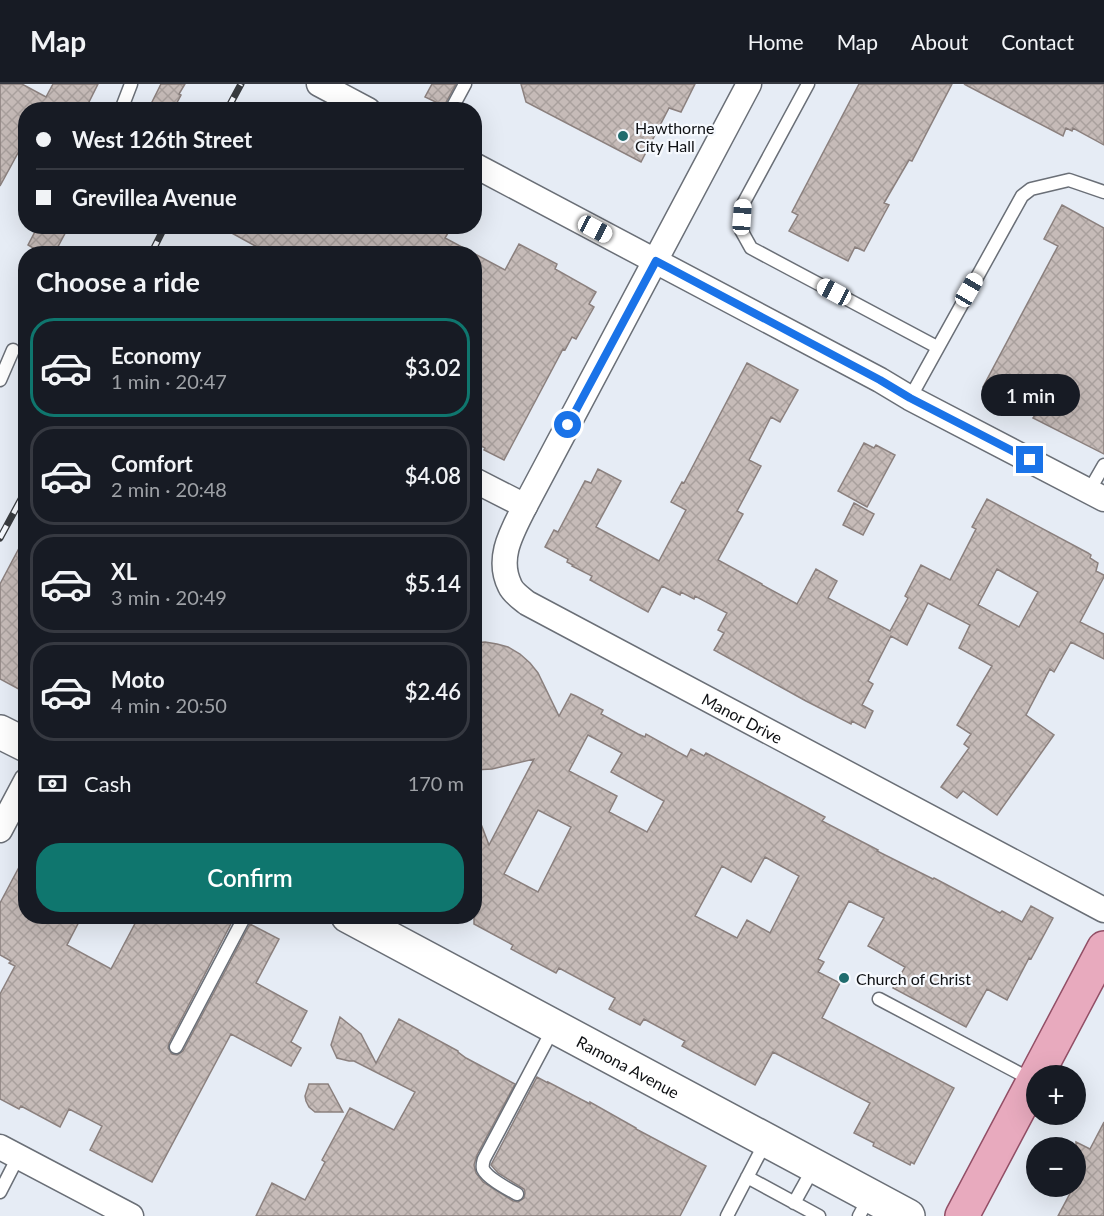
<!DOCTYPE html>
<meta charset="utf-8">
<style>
:root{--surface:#171b24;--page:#242831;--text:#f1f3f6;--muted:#9ea1a6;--line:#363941;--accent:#0f766e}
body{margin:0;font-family:Lato,sans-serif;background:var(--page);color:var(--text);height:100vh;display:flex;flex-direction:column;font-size:22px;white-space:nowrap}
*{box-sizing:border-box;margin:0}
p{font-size:20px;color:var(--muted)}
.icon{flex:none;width:33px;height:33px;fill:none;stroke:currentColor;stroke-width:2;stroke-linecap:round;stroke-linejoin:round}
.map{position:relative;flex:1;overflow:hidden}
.sheet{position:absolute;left:18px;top:162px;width:464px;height:678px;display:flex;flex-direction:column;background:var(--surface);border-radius:24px;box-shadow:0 6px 24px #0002}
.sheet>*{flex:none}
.guide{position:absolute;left:18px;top:18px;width:464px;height:132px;border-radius:24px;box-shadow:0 6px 24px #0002;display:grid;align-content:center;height:132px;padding:0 18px;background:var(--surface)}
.fabs{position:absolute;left:1026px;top:981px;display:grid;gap:12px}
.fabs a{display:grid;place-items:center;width:60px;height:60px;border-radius:50%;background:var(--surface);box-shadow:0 6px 24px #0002;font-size:30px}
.end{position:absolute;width:27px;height:27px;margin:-14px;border:8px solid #1a73e8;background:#fff;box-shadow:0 0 0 3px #fff}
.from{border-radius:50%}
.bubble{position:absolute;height:42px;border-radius:21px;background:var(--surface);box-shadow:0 6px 24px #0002;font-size:20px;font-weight:600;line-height:42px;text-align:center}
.car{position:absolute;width:18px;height:36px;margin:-18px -9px;border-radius:8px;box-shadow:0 0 4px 2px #0007;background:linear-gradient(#fff 24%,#345 0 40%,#fff 0 76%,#345 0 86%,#fff 0)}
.guide b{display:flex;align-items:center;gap:21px;height:57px;font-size:22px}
.guide b+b{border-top:2px solid var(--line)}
.guide i{width:15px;height:15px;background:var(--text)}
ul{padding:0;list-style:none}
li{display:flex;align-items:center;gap:18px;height:99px;margin:0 12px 9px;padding:0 6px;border:3px solid var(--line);border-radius:24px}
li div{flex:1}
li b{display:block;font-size:22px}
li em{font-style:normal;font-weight:600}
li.on{border-color:var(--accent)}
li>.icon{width:54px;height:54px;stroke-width:1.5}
h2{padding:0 18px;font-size:27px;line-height:72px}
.pay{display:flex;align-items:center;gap:15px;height:66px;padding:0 18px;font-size:22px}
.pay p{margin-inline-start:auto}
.cta{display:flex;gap:12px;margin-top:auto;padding:12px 18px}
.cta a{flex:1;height:69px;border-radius:24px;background:var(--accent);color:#fff;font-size:24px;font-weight:600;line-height:69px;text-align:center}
header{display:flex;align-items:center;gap:36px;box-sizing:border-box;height:84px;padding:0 30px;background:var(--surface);border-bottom:2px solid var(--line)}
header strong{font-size:28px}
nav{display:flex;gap:33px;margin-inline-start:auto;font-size:21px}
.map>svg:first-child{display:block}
</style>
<header>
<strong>Map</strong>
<nav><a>Home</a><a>Map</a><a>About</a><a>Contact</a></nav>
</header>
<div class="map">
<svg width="1104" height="1132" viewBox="0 0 1104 1132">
<defs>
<pattern id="building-cross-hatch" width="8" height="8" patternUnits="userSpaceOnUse" patternTransform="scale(1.5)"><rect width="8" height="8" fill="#c6bbb8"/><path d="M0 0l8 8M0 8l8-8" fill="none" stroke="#a9a09d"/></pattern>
</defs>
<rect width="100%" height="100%" fill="#e6ecf5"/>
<path fill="url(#building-cross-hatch)" stroke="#8b807e" stroke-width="1.5" fill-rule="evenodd" d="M0,0H22L46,13L53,0H98L85,26H26V73L18,69L0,102Z
M161,0H185L179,10L181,11L173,26H148Z
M432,0H456L444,22L425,13Z
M521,0H695L681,28L669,24L641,78L526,18Z
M859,0H952L912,77L909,76L884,119L889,121L864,167L855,163L848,177L789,147L798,131L792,128Z
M964,0H1104V61L1073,44L1072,47L1066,44L1063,52Z
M1062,121L1104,144V370L1033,334L1035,331L983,303L1058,162L1044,155Z
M38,142H69L54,170H43L28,161Z
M219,142H437L448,149L445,154L505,186L519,160L557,180L555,185L596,208L589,220L594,223L576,255L572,253L565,266L563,265L504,376L484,366L485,364L474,358V170H270Z
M747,279L798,306L780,338L771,333L749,376L761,382L737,427L743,430L718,476L762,500V501L797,520L816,485L837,497L828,514L890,547L908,514L905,512L921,481L950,496L976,445L972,443L987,415L1088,469L1091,471L1090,474L1098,479L1096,487L1104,491V493L1080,538L1104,550V575L1071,558L1054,588L1050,585L1026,631L1054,651L997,731L963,707L957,714L941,703L969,664L964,660L971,650L957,641L992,582L959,564L970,541L928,519L907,561L891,552L868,597L873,600L862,621L873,627L865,644L852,637L851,640L806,617L714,566L724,549L718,546L727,529L695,512L694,515L681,508L680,511L662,502L648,528L590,496L592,492L572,482L573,481L567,478L568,475L545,463L554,446L558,448L585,397L591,399L598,385L621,397L596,443L659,477L686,426L671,418L682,398L684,399ZM997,485L1038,508L1019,543L978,521Z
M864,359L874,364L876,361L895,371L867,423L838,407Z
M854,419L874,430L863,451L843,441Z
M26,451V609L0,595V500Z
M485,558L497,560L508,563L520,570L530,579L538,589L559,632L571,610L576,612L603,626L601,630L638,650L645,653L646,650L687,673L691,665L704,672L706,669L825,733L822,737L878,766L877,767L933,795L934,794L1000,829L1002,827L1022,838L1031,822L1053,834L1031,875L1029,874L1007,916L987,905L966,943L893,904L905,883L868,862L884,834L849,817L818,875L824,878L818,888L840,899L822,934L954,1004L914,1080L911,1078L910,1081L873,1062L874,1059L854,1049L870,1019L773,968L755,1001L682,962L685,957L644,935L640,941L609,925L615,914L559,884L556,889L511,865L513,861L474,840V727H476L489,761L534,675L492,685L474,686V559ZM588,651L622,669L611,688L664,717L647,748L609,728L617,712L569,687ZM538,726L571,743L538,808L504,790ZM765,773L799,792L770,849L747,836L737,854L695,832L722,782L751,798Z
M26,770V832H82L67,861L111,885L139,832H235L169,959L168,964L172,970L177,971L183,967L250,840L279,855L256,899L307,927L291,958L301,964L291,982L231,950L152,1098L90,1066L102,1042L69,1025L60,1043L21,1022L19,1025L0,1015V910L15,882L9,879L11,877L0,871V819Z
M340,933L361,950L376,979L399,935L458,967V968L466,974L515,1000L477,1071L474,1081L476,1089L483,1098L513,1117L518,1118L524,1114L525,1109L524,1105L498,1089L491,1081L537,993L548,999V998L590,1020V1018L636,1044V1045L706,1082L680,1132H256L272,1099L305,1116L325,1078L322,1076L350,1024L394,1046L415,1008L354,977H349L337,974L331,961Z
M309,1000H328L343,1028H315L309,1023L306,1017L305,1012Z
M1104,1038V1132H1058L1074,1102H1076V1058L1090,1065Z"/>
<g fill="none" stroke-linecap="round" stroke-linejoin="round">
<g stroke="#6a6f77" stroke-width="15">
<path id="lane" d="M808,0L743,120L741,146L751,164L937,263
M121,26L131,0
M451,26L465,0
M0,296L13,266
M910,314L1022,112L1031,105L1069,96L1104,108
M1089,407L1104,381
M879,915L1032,996
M176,963L245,832
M747,1093L819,1132
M0,1108L18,1073
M517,1110C508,1105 487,1094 483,1085C482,1081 483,1079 484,1075L554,943
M794,1119L814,1083
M727,1132L766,1057
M859,1132L870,1112"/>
</g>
<g stroke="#6a6f77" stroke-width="27">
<g id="street">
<path d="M319,0L368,26"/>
<path id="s1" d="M749,0L525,422C512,448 496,474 510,502C513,509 521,514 527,519L1104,826"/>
<path d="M474,81L880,296L910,314L1104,415"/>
<path d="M474,396L525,422"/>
<path d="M0,746L26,697"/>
<path d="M0,1063L131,1132"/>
</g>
</g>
<g stroke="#6a6f77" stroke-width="36">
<g id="secondary">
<path d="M0,648L26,661"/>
<path id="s2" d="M348,832L908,1132"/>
</g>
</g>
<g stroke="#924f66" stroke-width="36">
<path id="primary" d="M962,1132L1104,864"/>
</g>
<use href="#lane" stroke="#fff" stroke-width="12"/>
<use href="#street" stroke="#fff" stroke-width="24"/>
<use href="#secondary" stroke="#fff" stroke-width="33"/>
<use href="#primary" stroke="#e8aabe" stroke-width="33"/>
<g stroke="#383b3f" stroke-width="7">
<path id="rail" d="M227,26L241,0
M151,170L165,142
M0,454L26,406"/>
</g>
<use href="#rail" stroke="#f6f9fe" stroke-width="4.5" stroke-dasharray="14" stroke-linecap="butt"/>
</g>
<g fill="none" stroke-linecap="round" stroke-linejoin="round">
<path stroke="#1a73e8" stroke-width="8" d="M568,341L656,177L880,296L910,314L1030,376"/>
</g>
<g fill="#206c6e" stroke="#f6f9fe" stroke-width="2">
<circle cx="623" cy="52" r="6"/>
<circle cx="844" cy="894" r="6"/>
</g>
<g text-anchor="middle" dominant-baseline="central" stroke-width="4.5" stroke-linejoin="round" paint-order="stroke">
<g font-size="16" fill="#0f1114" stroke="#f6f9fe" text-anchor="start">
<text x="635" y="43">Hawthorne<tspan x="635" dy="18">City Hall</tspan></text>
<text x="856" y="894">Church of Christ</text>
</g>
<g font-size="16" fill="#0f1114" stroke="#f6f9fe">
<text stroke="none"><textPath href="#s1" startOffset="831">Manor Drive</textPath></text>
<text stroke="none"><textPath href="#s2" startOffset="318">Ramona Avenue</textPath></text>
</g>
</g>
</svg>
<div class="fabs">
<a>+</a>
<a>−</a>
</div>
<i class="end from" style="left:568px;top:341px"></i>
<i class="end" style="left:1030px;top:376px"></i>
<div class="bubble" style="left:981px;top:290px;width:99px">1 min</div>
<i class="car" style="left:742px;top:133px;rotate:4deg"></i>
<i class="car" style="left:595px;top:145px;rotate:118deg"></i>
<i class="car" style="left:969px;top:206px;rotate:30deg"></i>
<i class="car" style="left:834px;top:208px;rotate:298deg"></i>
<div class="guide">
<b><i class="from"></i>West 126th Street</b>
<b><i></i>Grevillea Avenue</b>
</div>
<section class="sheet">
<h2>Choose a ride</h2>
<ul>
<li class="on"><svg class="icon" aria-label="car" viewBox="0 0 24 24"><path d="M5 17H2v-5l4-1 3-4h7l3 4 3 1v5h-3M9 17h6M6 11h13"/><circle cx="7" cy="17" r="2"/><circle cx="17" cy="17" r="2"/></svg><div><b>Economy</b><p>1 min · 20:47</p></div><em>$3.02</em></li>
<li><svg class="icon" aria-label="car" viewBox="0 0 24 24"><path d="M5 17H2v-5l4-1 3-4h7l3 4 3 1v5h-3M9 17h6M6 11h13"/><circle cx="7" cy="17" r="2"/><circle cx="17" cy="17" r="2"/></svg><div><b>Comfort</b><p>2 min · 20:48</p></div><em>$4.08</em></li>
<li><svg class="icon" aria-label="car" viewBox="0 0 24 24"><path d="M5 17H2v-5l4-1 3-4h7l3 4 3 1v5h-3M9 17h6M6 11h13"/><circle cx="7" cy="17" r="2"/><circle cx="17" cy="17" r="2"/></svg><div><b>XL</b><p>3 min · 20:49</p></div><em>$5.14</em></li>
<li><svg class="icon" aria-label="car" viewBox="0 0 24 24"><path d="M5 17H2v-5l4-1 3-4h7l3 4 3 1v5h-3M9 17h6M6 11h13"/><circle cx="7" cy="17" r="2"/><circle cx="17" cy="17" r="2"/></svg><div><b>Moto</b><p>4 min · 20:50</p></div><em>$2.46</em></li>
</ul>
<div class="pay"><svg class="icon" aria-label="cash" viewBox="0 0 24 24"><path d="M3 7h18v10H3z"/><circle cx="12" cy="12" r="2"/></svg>Cash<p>170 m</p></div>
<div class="cta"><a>Confirm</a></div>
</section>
</div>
